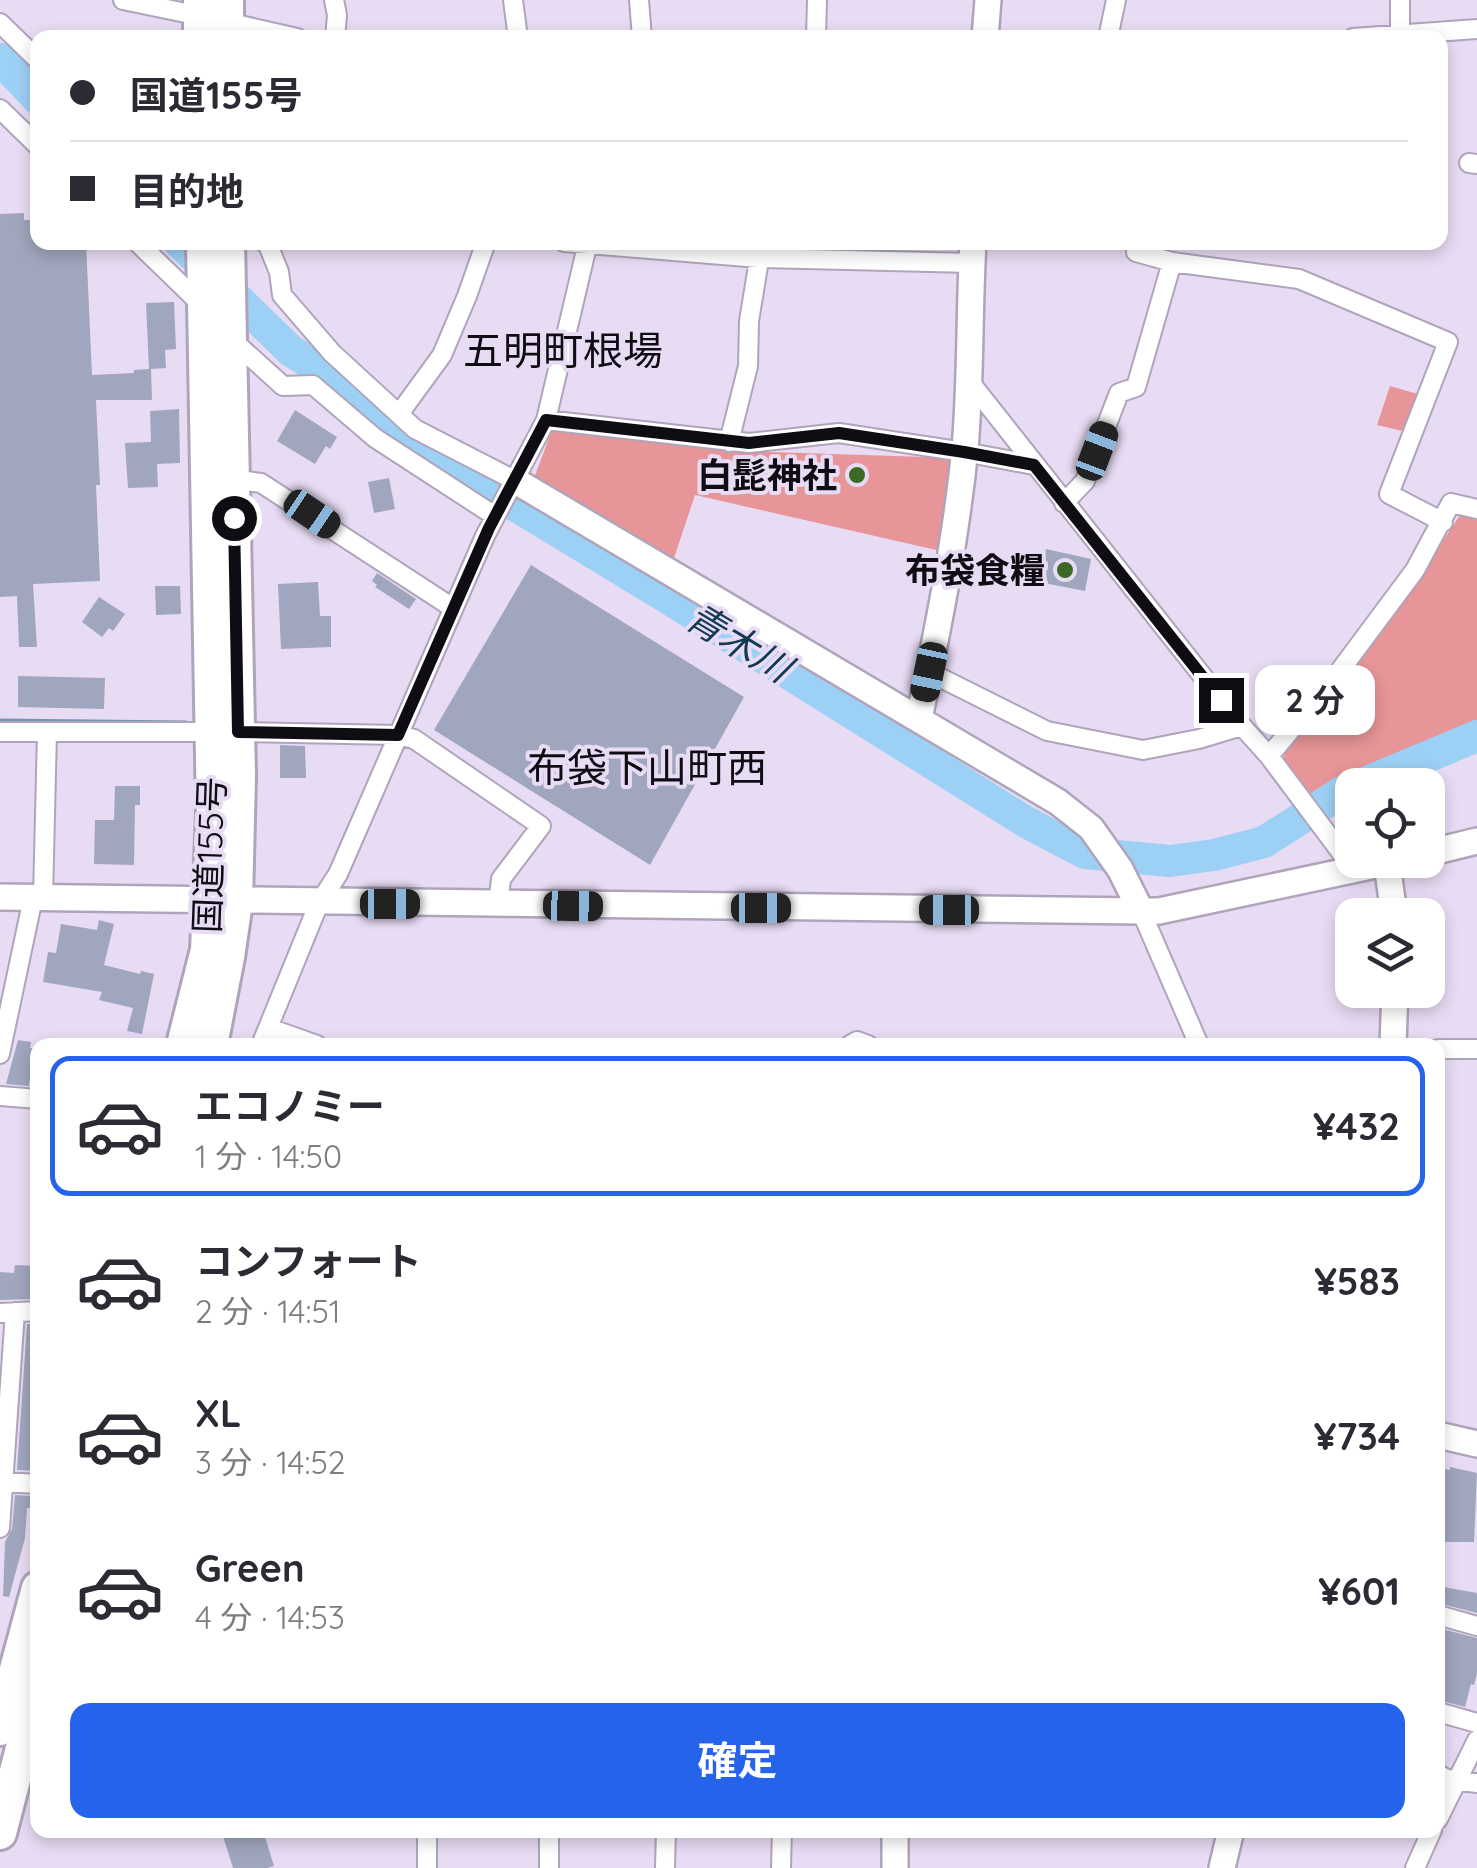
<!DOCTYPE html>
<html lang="ja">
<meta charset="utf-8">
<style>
:root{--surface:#fff;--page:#f2f2f3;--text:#2b2b33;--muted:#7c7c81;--line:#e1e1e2;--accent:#2563eb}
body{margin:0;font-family:Quicksand,"Noto Sans JP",sans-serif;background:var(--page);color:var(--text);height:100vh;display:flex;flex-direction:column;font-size:38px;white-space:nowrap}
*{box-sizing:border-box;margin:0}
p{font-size:32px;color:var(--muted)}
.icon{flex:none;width:55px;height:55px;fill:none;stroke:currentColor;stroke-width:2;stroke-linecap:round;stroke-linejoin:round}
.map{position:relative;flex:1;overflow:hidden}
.drawer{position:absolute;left:30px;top:1038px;width:1415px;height:800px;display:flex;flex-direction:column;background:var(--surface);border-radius:20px;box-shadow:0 5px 15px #0003}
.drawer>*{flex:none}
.guide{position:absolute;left:30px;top:30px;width:1418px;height:220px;border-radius:20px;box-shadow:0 5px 15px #0003;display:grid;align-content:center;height:220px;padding:0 40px;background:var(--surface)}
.buttons{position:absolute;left:1335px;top:768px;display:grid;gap:20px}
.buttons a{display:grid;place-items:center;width:110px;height:110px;border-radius:20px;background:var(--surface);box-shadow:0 5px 15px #0003;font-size:50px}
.end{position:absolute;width:45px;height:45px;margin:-22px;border:12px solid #100c14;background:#fff;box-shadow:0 0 0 5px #fff}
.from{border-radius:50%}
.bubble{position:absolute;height:70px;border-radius:20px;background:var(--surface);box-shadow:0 5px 15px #0003;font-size:32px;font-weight:700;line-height:70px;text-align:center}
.car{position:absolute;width:30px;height:60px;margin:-30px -15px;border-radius:12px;box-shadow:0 0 8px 2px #0007;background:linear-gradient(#222 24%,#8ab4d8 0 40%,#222 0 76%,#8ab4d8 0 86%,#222 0)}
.guide b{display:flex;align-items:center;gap:35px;height:95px;font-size:38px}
.guide b+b{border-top:2px solid var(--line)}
.guide i{width:25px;height:25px;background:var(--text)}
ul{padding:18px 0 0;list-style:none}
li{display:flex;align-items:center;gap:30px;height:140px;margin:0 20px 15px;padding:0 20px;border:5px solid transparent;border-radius:20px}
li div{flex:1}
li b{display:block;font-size:38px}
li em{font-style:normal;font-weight:700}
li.on{border-color:var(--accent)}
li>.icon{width:90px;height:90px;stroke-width:1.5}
.cta{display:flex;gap:20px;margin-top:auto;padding:20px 40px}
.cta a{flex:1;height:115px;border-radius:20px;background:var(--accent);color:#fff;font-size:40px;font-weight:700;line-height:115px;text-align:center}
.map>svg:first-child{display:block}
</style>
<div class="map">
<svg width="1477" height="1868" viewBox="0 0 1477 1868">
<rect width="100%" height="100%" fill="#e8dcf4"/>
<path fill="#e79598" d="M1390,386L1421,395L1411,433L1377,425Z
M553,427L741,451L957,458L945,552L695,495L673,561L533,481Z
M1460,515L1477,518V729L1315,799L1283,760L1285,752C1349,677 1406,598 1460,515Z"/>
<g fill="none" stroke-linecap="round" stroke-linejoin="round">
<path stroke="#7395b2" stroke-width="5" d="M0,721L186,723"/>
<path stroke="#9dd0f5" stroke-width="32" d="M0,59L38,99
M179,242L291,351L322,370L386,427L663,595L1026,822L1085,853L1170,861L1214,855L1264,842L1342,792L1352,788
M1360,785L1477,736"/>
</g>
<path fill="#a0a6bd" d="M24,213V220H38V242H86L92,375L134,373V370L149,369L146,303L174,302L176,349L165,350L166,368L151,369L152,400H96L100,485H96L100,581L33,584L37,647H19L17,596L0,597V214Z
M179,409L180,463L157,464L158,487L128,488L125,443L151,442L150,411Z
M295,410L337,437L330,449L326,446L315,464L277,441Z
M389,478L395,509L374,513L368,482Z
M1046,549L1091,559L1085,591L1039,582Z
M531,565L744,697L650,865L434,730Z
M377,573L416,599L409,609L375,587L377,585L372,581Z
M318,582L320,616H331V647L281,649L278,584Z
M155,586H180L181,614L156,615Z
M99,597L125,614L113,631L109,628L102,637L82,622Z
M18,676L105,678L104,709L18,707Z
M280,745L305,746L306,778H280Z
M115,786H140V805H135L134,865L94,864L95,820H114Z
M99,920L114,924L104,965L140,974L141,971L154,974L142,1034L127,1031L133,1008L99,1000L102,992L43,982L48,952L56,953L61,924L97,930Z
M18,1040L31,1042L30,1048H34L29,1086L6,1084Z
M15,1265L38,1266V1299L0,1300V1272L14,1273Z
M27,1324H38V1471L17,1470Z
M1450,1467L1477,1473L1474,1542H1438V1468L1450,1470Z
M15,1495L32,1496V1508H27L25,1538L9,1597L3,1596L5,1542L12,1529Z
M1438,1586L1477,1593V1613L1438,1603Z
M1438,1628L1477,1638V1673L1474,1685L1471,1684L1465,1707L1438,1700Z
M221,1830H263L274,1866L267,1868H233Z"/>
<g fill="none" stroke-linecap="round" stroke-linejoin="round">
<g stroke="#b0a4bb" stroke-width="22">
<path id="street" d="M123,0L200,16
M334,0L337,15L335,38
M513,0L518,38
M639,0L642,38
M1400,0V34
M227,22L297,38
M0,23L38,60
M816,38L817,0
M1108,38L1116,0
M1353,38L1477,29
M0,109L38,146
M1469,163L1477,164
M137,242L205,308
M264,242L268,245L279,272L282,295L332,353L415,429L514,480
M564,242L759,258L972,263
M1138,242L1136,252L1172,262L1299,279L1448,342L1389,494L1443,522
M230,338L283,386L313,385L375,438L495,516
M970,382L1242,726L1269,756L1355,871
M399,414L442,355L467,296L486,242
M546,420L749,443L839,433L964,452L1034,465
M729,442L748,366L749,321L762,242
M233,479L261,483L453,608
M1064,503L1085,481L1119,393L1136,387L1172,262
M929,672L1047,731L1143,750L1199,739L1242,726
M0,732H211
M238,732L398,735L414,739L541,826L501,879L498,905
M1269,756L1339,672L1415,570L1451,503L1477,509
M43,898L47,732
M1141,911L1199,1045
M269,1028L317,1045
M261,1045L319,903L338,874L485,536L546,420L588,242
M850,1045L857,1041L868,1045
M1438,1049H1477
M0,1054L33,898
M0,1096L38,1099
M0,1313L38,1311
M3,1482L38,1484
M0,1528L15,1312
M1438,1615L1477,1626
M1438,1712L1477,1723
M1438,1774L1447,1779L1477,1783
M1438,1819L1477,1740
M427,1868V1830
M549,1868V1830
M665,1868L666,1830
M781,1868L782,1830
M1415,1868L1432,1830"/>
</g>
<g stroke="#b0a4bb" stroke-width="30">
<path id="secondary" d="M985,38L988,0
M514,480L1058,802L1091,828L1120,869L1141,911
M919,719C938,629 956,539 965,448C971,380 969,311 973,242
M1428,853L1477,841
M1387,863L1394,915
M0,897L1141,911H1159L1399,860
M1393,1045L1395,990
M1438,1435L1477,1444
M895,1868V1830
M1222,1868L1231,1830"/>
</g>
<g stroke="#b0a4bb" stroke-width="38">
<path id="highway" d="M200,0V38
M227,0V38
M183,1045L207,950L213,814L203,242
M211,1045L228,957L236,902L239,776L228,242
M0,1729L38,1588
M0,1833L38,1687"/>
</g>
<use href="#street" stroke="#fff" stroke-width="18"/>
<use href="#secondary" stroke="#fff" stroke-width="25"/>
<use href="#highway" stroke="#fff" stroke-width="32"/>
</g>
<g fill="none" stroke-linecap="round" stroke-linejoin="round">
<path stroke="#100c14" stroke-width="12" d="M234,518L238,732L398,735L489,528L546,420L749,443L839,433L964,452L1034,465L1221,700"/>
</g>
<g fill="#3d6926" stroke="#e8dcf4" stroke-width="4">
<circle cx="857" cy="475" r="10"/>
<circle cx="1065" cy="570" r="10"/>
</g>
<g text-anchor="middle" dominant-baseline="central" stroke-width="8" stroke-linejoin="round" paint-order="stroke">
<g font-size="35" font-weight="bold" fill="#100c14" stroke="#e8dcf4" text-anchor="end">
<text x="837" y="475">白髭神社</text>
<text x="1045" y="570">布袋食糧</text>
</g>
<g font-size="35" fill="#100c14" stroke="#e8dcf4">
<text transform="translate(209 855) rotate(-88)">国道155号</text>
</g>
<g font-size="38" font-style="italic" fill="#123a52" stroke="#e8dcf4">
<text transform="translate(739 642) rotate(31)">青木川</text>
</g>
<g font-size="40" fill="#100c14" stroke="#e8dcf4">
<text x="563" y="350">五明町根場</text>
<text x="647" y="767">布袋下山町西</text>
</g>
</g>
</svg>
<div class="buttons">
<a><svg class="icon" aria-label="locate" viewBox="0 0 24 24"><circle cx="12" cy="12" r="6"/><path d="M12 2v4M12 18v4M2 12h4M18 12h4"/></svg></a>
<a><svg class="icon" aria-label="layers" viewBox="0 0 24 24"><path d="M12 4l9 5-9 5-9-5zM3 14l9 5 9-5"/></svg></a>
</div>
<i class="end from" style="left:234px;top:518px"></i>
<i class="end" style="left:1221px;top:700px"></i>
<div class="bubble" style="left:1255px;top:665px;width:120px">2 分</div>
<i class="car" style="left:1097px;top:451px;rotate:21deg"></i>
<i class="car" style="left:312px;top:514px;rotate:124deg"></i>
<i class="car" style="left:929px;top:672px;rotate:192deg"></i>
<i class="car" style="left:390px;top:904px;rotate:90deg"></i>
<i class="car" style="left:573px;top:906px;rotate:91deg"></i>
<i class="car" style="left:761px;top:908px;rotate:90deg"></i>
<i class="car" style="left:949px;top:910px;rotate:270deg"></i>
<div class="guide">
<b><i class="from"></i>国道155号</b>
<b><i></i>目的地</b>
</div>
<section class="drawer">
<ul>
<li class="on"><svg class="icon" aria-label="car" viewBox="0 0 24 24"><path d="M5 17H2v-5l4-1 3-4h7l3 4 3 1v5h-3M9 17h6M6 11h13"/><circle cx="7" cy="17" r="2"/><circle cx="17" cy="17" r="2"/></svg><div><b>エコノミー</b><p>1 分 · 14:50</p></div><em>¥432</em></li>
<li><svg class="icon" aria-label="car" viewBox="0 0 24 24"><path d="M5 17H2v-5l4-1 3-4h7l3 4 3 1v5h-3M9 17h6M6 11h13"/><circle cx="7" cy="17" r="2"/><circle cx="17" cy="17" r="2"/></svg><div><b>コンフォート</b><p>2 分 · 14:51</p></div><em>¥583</em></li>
<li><svg class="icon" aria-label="car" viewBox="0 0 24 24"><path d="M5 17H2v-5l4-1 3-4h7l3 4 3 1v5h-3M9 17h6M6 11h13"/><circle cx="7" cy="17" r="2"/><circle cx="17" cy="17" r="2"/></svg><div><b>XL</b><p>3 分 · 14:52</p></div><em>¥734</em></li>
<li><svg class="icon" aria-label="car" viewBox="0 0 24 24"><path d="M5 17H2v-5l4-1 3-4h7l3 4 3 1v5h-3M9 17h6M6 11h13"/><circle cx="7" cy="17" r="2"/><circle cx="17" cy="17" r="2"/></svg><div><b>Green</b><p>4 分 · 14:53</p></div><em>¥601</em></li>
</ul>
<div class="cta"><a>確定</a></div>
</section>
</div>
